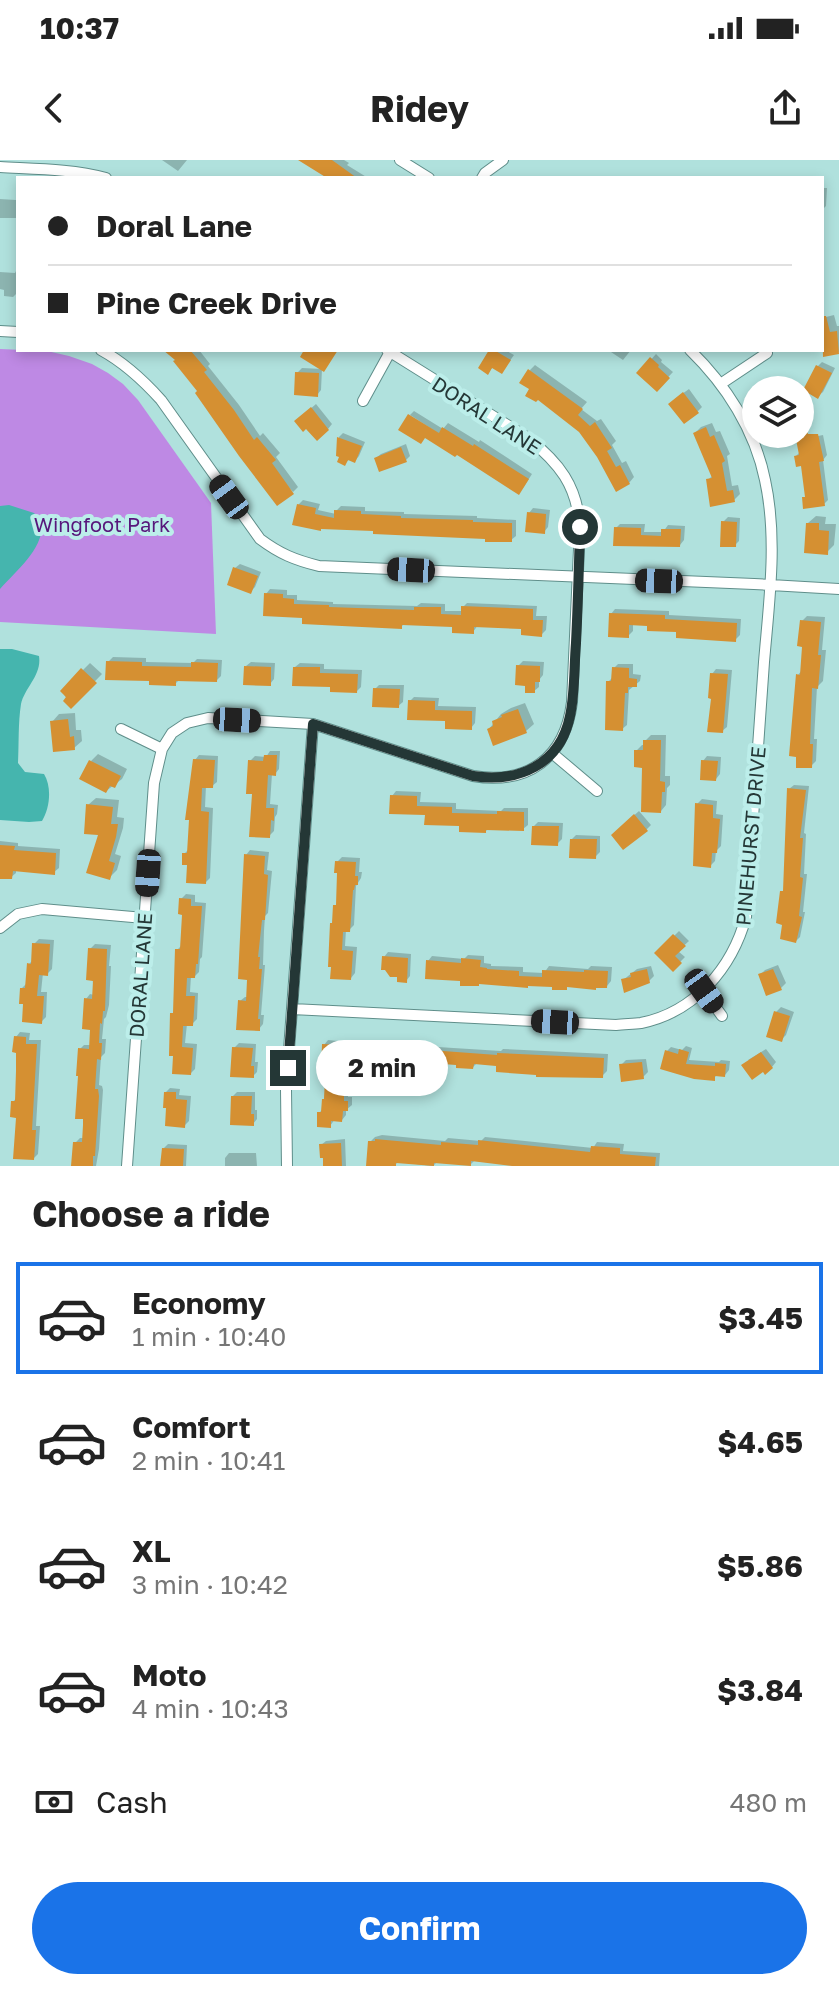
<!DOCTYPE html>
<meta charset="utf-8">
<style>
:root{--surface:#fff;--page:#f2f2f2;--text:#222;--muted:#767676;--line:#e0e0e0;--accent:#1a73e8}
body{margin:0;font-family:"Golos Text",sans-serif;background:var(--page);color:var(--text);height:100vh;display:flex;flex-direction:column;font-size:30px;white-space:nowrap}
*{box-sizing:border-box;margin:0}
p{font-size:26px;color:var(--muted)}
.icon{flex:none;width:44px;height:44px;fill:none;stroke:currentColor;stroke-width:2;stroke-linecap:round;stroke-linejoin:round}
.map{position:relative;height:1006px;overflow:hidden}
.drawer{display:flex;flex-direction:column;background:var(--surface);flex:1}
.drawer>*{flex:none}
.banner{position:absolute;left:16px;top:16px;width:808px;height:176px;border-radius:0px;box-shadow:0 4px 12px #0003;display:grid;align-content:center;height:176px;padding:0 32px;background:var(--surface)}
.buttons{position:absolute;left:742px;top:216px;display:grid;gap:16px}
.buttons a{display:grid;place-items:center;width:72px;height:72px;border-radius:50%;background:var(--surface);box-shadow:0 4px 12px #0003;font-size:40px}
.end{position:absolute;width:36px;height:36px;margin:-18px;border:10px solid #243736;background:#fff;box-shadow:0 0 0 4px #fff}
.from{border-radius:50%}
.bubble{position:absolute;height:56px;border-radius:28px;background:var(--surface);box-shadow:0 4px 12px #0003;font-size:26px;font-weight:700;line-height:56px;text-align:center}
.car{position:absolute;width:24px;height:48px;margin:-24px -12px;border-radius:10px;box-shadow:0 0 6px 2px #0007;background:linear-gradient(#222 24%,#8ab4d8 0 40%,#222 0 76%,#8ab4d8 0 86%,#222 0)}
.banner b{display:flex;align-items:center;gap:28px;height:76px;font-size:30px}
.banner b+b{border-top:2px solid var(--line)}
.banner i{width:20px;height:20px;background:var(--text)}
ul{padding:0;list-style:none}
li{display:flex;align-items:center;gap:24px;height:112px;margin:0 16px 12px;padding:0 16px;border:4px solid transparent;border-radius:0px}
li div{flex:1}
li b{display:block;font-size:30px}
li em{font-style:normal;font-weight:700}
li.current{border-color:var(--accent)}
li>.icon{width:72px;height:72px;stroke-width:1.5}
h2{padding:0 32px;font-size:36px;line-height:96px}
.pay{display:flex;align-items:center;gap:20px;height:88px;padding:0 32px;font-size:30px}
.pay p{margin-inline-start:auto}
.cta{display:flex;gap:16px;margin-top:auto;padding:16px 32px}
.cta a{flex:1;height:92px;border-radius:48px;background:var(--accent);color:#fff;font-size:32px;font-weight:700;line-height:92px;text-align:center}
.status{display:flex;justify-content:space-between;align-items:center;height:56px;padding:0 40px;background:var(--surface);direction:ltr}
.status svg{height:22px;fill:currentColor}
header{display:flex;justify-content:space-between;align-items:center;height:104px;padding:0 32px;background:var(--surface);font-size:36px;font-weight:700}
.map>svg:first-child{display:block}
</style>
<div class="status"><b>10:37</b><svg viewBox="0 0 49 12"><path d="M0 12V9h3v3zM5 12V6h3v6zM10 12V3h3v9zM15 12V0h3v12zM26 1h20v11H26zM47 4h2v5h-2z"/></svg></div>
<header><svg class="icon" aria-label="back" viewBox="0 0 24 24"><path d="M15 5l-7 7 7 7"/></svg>Ridey<svg class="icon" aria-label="share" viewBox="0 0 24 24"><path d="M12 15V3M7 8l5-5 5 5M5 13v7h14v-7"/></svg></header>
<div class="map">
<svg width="839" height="1006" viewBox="0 0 839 1006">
<rect width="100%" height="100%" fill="#b0e1dd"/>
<path fill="#be89e4" d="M0,189L47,191L69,196L92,204L108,213L123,224L138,240L211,343L216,474L0,462Z"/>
<path fill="#45b5ae" d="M9,345L34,353L42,362C44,389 17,410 0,429V346Z
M0,489H12L39,496C42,515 25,527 21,544C18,563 19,584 18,603L25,612L44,614C52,627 50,648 42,661L29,662L0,660Z"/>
<path fill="#0003" d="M162,0H187L178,11Z
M302,0H344L349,3L347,5L368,18H331Z
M822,28H827L826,46L822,50Z
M18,38V58H0V39L16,40Z
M18,107V132L13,137L4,136V130L0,129V112L15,113Z
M834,155L837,166H839V192L824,195L831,180L822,182V158Z
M166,190H199L210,204L208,206L239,245L260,276L263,273L280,293L276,297L298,327L293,332L200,231L178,199Z
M491,190H505L514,195L502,212L493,207L488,212Z
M608,190H631L623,200Z
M656,194L662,200L661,202L673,212L657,229L639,213Z
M822,202L835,208L823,232L818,236V206Z
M535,205L587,242L581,249L597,261L601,259L616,281L612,285L622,303L626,301L634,317L629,323L580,270L532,229L530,210Z
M302,208L322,209L321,230L317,235L297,213Z
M689,229L702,247L697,252L675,239Z
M800,238L806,255L802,260L800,266Z
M316,244L332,264L328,269L301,257Z
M414,251L443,269L448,263L479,282L480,280L532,314L523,328L410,255Z
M712,263L716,272L720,271L730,294L727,296L732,326L738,325L740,334L734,340L708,320L713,315L695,273L701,267Z
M343,273L365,282L359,296L355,301L350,299L345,303L342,296L338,294L339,277Z
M823,275L827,295L823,300L828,340L824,344L804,338L807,335L803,304L796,296L801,291L804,279Z
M406,284L410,296L406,300L376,298L381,294Z
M303,340L320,344L318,350L336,354V351L341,346L365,347V351L404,352V354L477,356V358L516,360V376L511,380L375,369L322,367L298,345Z
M533,348L550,350L548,367L544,372L529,353Z
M816,356L826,357L825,364H836L834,385L827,392L808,363Z
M728,357L740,358L739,381L735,385L723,362Z
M620,364H645L644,372H663L668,365L685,366L684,380L680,385L615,384L616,368Z
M240,404L261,412L255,427L250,432L235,408Z
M270,429L287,430V435H297V440L333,442V444L417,446L421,443L445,444V451H463V447L467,443L537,446L536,456H547L546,470L541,475L524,467L478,465L473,472L454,465L405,463L401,467L304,456L266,434Z
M615,449L669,451V455L741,459L740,475L735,480L633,463V471L628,476L611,454Z
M807,456L825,457L822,490H826L823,521L817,527L814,579H817L816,601L811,606L798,515L802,510L804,485L802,461Z
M113,497L146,498V502L193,503L197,499L222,500L221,516L217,520L180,519L175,524L151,520L108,502Z
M523,501L544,502L543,515L539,520V527L534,531L527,524L518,506Z
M251,502L275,503L274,519L270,524L246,506Z
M90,503L102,514L71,546L62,531Z
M300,503L324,504V509L362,510L361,527L357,531L333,525L295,507Z
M618,504H633V514L641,515L640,521L629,530L627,565L622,569L608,522L613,517L614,508Z
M716,509L732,510L727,567L722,571L713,537L712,514Z
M379,525H404L403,542L398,546L375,529Z
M414,537L439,538L438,546L476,547L475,563L471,568L447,559L410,541Z
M525,543L534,564L526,571L489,569L501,554L511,548Z
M75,553L76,570H81L82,581L74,588L52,562L59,554Z
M651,575H666L665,616H670V625L667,628L666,645L661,651L636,591L642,585H645V581Z
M270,591H280L279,609L275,614H272L270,644L278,645L277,654L275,657L274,671L269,676L254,632L250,601L255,596L266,597Z
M98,594L127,609L122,619L106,631L91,601Z
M199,595L218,596L217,622L212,626H206L205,647L213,648L210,718L206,722L189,704L184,694L189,689L195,600Z
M707,596L721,597L720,614L716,619L703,601Z
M794,625L809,626L804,673L806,674L804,714H807L803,752H805L800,777L796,781L785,729L789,629Z
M396,631L421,632L420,642L456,643V649L501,651L504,648H528V665L523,669L489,668L486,671L427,653L392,636Z
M96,638L119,640L117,657L124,658L123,668L115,694L121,696L117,710L109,718L100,673L88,645Z
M702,639L717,641L716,654L723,655L721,686L716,691L715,701L710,706L697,644Z
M639,651L651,665L646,670L622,666Z
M538,662L563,663L562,679L558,683L534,666Z
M576,675L600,676V692L595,697L572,679Z
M0,681L18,683V686L60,689L59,708L54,712L16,710V713L11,717L0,705Z
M250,690L269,692L267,710L272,711L268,753L265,756L264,771L263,805H265L261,855H264L263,864L259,869L240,841L245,837H248L246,695Z
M342,697L360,698L359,712H362L361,718L356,726L354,765L349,770H346L345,786L357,787L355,813L351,818L332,817L338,744L337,702Z
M186,734L195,735V742L206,743L202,797L200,799L199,812L195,816H191L190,832L198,833L197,859L192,864H187L185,883L197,884L195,909L191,913L174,912L172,854L175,851L177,790L182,785L184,753L181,739Z
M679,771L689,781L678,791L685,797L673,809L657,793Z
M39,779L54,780L52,809L47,814L43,813L41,832H47L46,857L41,862L25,842L22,828L27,823L29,804L33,800L34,784Z
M95,784L111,785L109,806H111L109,845L106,857L104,859L102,879H106L105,893L101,897L99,925L102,926L103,930L99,989L96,1006H73L75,983L80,978H84L80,889L84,885H92V868L86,839L90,834L94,835L90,789Z
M388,792L411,794L410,816L406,821L384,797Z
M468,795L484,796V803L491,804V806L523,807V812L544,813L549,806L588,809L591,806L612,807L611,821L607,826L570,825L566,828L554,825L462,819L428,801L432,796L464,799Z
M778,805L786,823L781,828L767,834L761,814L765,810Z
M651,806L654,816L649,821L623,820L637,809Z
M781,847L794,852L786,875L782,879L776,852Z
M20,872L30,873L29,880H41L36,966H40L38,994L34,998L13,942L17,937L18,911L16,877Z
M328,880L347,882L345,930H348V937H352V945L346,950V955L342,960L335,959L330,966L319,953L323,949L327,915L324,885Z
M239,883L256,884L255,902H258L257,912L253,916L234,888Z
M382,884H394L401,893H407L406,907L401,912L378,888Z
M422,886L501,891L503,889L608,894L607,911L602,916L478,902L473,907L458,903L432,901L418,890Z
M686,886L692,888L689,900L719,902L721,900L730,901L729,910L725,915L718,914L714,918L695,917L667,891L671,887L682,890Z
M766,889L776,902L772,907L748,900Z
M646,899L648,912L643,917L621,905L626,900Z
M170,928L180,929L179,935L191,936L189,961L184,966L166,932Z
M237,932H255V950H257V959L253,964L233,936Z
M382,975L445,981L448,978L481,981L485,977L593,988L597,982L624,984L623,991L660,993L659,1006H531L475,1000L470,1005L438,1001L433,1006L398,1002L395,1005L369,1006L370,982L375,977Z
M345,979L346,1006H324L321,985L326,981Z
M168,984L187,985L186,1006H162L164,988Z
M229,993H256L257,1006H225V998Z"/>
<path fill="#d59032" d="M298,0H332L357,18H327Z
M822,156H826L830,172L837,171L839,194L823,197Z
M163,190H190L207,210L204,212L234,250L254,280L257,277L276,300L272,303L294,334L277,346L239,296L195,233L197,231L173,201L175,200Z
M304,190H338L324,212L300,197Z
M489,190H494L511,200L502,214L492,208L488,215L478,208Z
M650,197L659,205L658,207L670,218L657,232L636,213Z
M816,205L832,213L818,239L803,230Z
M528,209L583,249L578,255L590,266L595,262L612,288L607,291L616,307L620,305L630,324L616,332L597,297L579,272L538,240L536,242L525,236L529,229L519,223Z
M295,212L319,213L318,237L294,235Z
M683,232L699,253L684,264L668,244Z
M311,247L329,270L317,281L306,269L303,272L294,261Z
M408,254L439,273L442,267L473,286L474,284L529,319L519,335L457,295L455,297L425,278L421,284L398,270Z
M800,256L808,274H818L824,301L819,302L825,346L803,349L802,337H805L801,306L796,307L794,296L799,295L795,274H800Z
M706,267L710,277L714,275L725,301L722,303L727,331L733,330L735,342L710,347L706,319L712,318L693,273Z
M337,277L362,286L355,303L348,300L345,306L337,302L339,297L336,296Z
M401,287L407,302L379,312L374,298Z
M297,344L316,348L315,354L334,358V350L361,351V354L401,356V358L473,360V362L512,363V382H485V379L373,374V371L321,369V371L292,365Z
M527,352L546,354L545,374L525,372Z
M721,361L737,362L736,387H720Z
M806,363H819V370L829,371L828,395L804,393Z
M614,367L641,368V375L661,376V369H681L680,387L613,386Z
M233,407L258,416L251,434L227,425Z
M264,433L283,434V438L294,439V444L329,445V447L414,450V447H441V454L461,455V446L533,449V460H543L542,477L521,475V469L474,467V474L452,473V467L402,465V469L302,464V458L263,456Z
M609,453L665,455V459L737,463L736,482L676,478V472L647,471V466L629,465V478L608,477Z
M800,460L821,462L818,495H821L818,529L812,528L810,584H813L812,608H796V597L789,596L796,514L800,515L802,487L797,486Z
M106,501L142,502V506L191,507V502L218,503L217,522L176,521V526L149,525V521L105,520Z
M516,505L540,506V522H535V533H525V526L515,525Z
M244,506L271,507V526L243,525Z
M293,507H320V513L358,514L357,533L330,532V527L292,526Z
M612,507L629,508V518L637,519V527H628V533H625L623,571L605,570L606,521H611Z
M81,508L97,523L71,549L63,541L66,537L60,531Z
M710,513L728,514L723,573L707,572L711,539L708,538Z
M373,528L400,529L399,548L372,547Z
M408,540L435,541V550L472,551V570L445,569V561L407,560Z
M518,549L527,573L493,586L487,569L493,566L492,561L502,557L501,555Z
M68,559L70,577L74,576L75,590L53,592L50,561Z
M643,580H661L660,621L665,622V632H662L661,653L641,652L642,608L634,607V590H643Z
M264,595H277L276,616L268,615L266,648H274V661L271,660L270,678L249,677L252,634H246L248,600L263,601Z
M193,599L215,600L213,628H202L201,651L209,652L206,724L186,723L187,705H182V693H187L189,660H185Z
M89,600L121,616L115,628L110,626L106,633L79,619Z
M701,600L718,601L716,621L700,620Z
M787,628L806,630L800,678H803L800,717L803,718L799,756L802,757L796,783L780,779L782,765L776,763L780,731H783Z
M390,635L417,636V646L452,647V653L497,654V651L524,652V671L486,670V673L459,672V666L424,665L425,655L389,654Z
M695,643L713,645V658L720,659L717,693H712L711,708L693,706Z
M86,644L113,647L111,664H118L116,677L109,701L115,703L110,720L86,713L98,675L84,674Z
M634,654L648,671L623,690L611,675Z
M532,666H559L558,686L531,685Z
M570,679H597L596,699L569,698Z
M0,685L15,686L14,690L56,693L55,715L13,711L12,719H0Z
M244,694L265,696L264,714L268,715L265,760H262L258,797H260L259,809H262L258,859H260V871L236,870L238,840L246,841L247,820L238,819Z
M335,701L356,702L355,716H358V725H355L354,730H353L350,772H343L342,790L353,791L351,820L330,819L331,807H328L330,763H332L333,745H336L337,713H334Z
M179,738L191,739V746H202L198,804H196L195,818H187L186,836H195L193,866H183L182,887L193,888L191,915L172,914L173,896H169L170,853H173L175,789H180L182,755L178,754Z
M673,774L686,786L675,796L682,803L673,812L654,793Z
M32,783L50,784L48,816L39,815L37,836H44L42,864L22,862L23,844H19L20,828H25L27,803L31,804Z
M88,788L107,789L105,851H103L102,864L100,863L99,883H102L101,900L97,899L95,929H98L99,936L95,996H93V1006H71L73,982H82L83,965V959H75L78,916H76L78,888L89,889L90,870L82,869L84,838L92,839L93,821L86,820Z
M382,796L408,798L407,823L397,822V817H390L385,810H381Z
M461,798L481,800L480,807L487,808V809L519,811V816L542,817V810L584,812V810L608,811L607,828H596V830L567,827V830H552V827L528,826V828L479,824V826H460V821L425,819L426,800L461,803Z
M647,809L650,823L624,833L621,819L631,817L630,813Z
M773,809L782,830L766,836L758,814Z
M774,851L790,856L782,882L766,877Z
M14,876L26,877V884H37L32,970H36L34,1000L13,999L16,958L10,957L11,941H15L16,911V893L12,892Z
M322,884L344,885L341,934H344V941H348V951H343L342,962L331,961V968L317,967V952H321L322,939H324L325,917L321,916Z
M232,887L253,888L251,906H254V918L230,917Z
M376,887L390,888V891L396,897H403L402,914L375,913Z
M416,889L497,895V893L604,898L603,918L536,917V915L496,912V906L474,904L473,909L456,908V905L430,903V906L415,905Z
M679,889L689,892L686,904L715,906V903L726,904L725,917L715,916V921L694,919L660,909L665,890L678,894Z
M761,892L773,908L765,915L763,912L752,920L741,905Z
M642,902L644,919L621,922L619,904Z
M164,932H176V939L187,940L185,968L165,966L166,948H163Z
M231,936H252L251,954H254V966L230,965Z
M375,979L441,985V982L478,985V980L590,992L591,986L620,988V994L656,997L655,1006H512L471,1001V1006L434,1003V1006L396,1003V1006H366L368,981H375Z
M341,983L342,1006H323V998H320L319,984Z
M162,988L184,989L183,1006H160Z"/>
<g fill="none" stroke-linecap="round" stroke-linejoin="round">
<g stroke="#5f8e8a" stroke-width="12">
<path id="minor" d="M400,0L429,18
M0,7C36,9 72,9 106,18
M482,18L485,13L503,0
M0,171L18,172
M101,190C125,203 143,220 161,240L260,379C280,394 295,400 319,406L754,424L839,429
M722,223L767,193
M363,241L390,192
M121,569L162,589
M552,593L597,631
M0,768L18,754L42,749L144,758
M704,831L722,856
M292,849L616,865C625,864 633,864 641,863C695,852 732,808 746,757C752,672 758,587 764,502C769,442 778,379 765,320C755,270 726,225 690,190
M127,1006L154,623L162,589L172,573L187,563L208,558L313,564L473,616C528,625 565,598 572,542L580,367C577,325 559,303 528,278L387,190
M287,1006L286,930L313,564"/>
</g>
<use href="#minor" stroke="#fff" stroke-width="10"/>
</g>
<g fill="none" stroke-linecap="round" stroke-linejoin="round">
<path stroke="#243736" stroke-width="10" d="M288,908L313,564L473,616C518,623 560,605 570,556C575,533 574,507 576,483C578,444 579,405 580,367"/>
</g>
<g text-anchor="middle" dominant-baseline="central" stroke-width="8" stroke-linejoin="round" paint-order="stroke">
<g font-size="20" fill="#243736" stroke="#bceeea">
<text transform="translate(487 255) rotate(33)">DORAL LANE</text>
<text transform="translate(750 676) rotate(-85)">PINEHURST DRIVE</text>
<text transform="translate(140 815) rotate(-86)">DORAL LANE</text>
</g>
<g font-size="20" fill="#57177b" stroke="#bceeea">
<text x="102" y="364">Wingfoot Park</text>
</g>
</g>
</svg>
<div class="buttons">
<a><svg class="icon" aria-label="layers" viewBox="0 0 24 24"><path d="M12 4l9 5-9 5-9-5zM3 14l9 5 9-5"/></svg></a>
</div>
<i class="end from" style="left:580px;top:367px"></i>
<i class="end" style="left:288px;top:908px"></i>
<div class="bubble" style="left:316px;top:880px;width:132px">2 min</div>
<i class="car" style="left:229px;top:337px;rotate:324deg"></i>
<i class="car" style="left:411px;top:410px;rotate:273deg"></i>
<i class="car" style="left:659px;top:421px;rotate:272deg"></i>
<i class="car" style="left:237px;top:560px;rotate:93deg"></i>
<i class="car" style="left:148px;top:713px;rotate:184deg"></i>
<i class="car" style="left:704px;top:831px;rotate:144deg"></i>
<i class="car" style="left:555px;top:862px;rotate:273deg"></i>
<div class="banner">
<b><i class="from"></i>Doral Lane</b>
<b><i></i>Pine Creek Drive</b>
</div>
</div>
<section class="drawer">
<h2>Choose a ride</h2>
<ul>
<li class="current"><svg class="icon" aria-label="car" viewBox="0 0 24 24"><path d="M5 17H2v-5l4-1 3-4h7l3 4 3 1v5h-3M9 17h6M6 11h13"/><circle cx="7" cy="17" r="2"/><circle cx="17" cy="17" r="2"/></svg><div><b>Economy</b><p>1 min · 10:40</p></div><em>$3.45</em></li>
<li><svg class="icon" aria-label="car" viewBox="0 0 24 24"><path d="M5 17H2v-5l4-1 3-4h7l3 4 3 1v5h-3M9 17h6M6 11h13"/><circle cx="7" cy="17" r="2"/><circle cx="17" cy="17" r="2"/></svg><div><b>Comfort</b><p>2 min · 10:41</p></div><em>$4.65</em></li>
<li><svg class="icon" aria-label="car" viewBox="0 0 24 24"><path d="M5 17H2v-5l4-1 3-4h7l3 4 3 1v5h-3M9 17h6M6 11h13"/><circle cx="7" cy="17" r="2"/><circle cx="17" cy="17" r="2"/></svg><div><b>XL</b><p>3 min · 10:42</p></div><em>$5.86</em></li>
<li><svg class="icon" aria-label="car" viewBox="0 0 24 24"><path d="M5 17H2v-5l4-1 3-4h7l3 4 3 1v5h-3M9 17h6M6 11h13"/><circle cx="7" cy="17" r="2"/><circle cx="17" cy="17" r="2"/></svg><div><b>Moto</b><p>4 min · 10:43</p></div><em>$3.84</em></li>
</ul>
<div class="pay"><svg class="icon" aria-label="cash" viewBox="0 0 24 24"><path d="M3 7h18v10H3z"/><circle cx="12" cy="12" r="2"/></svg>Cash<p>480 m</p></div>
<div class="cta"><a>Confirm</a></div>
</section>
